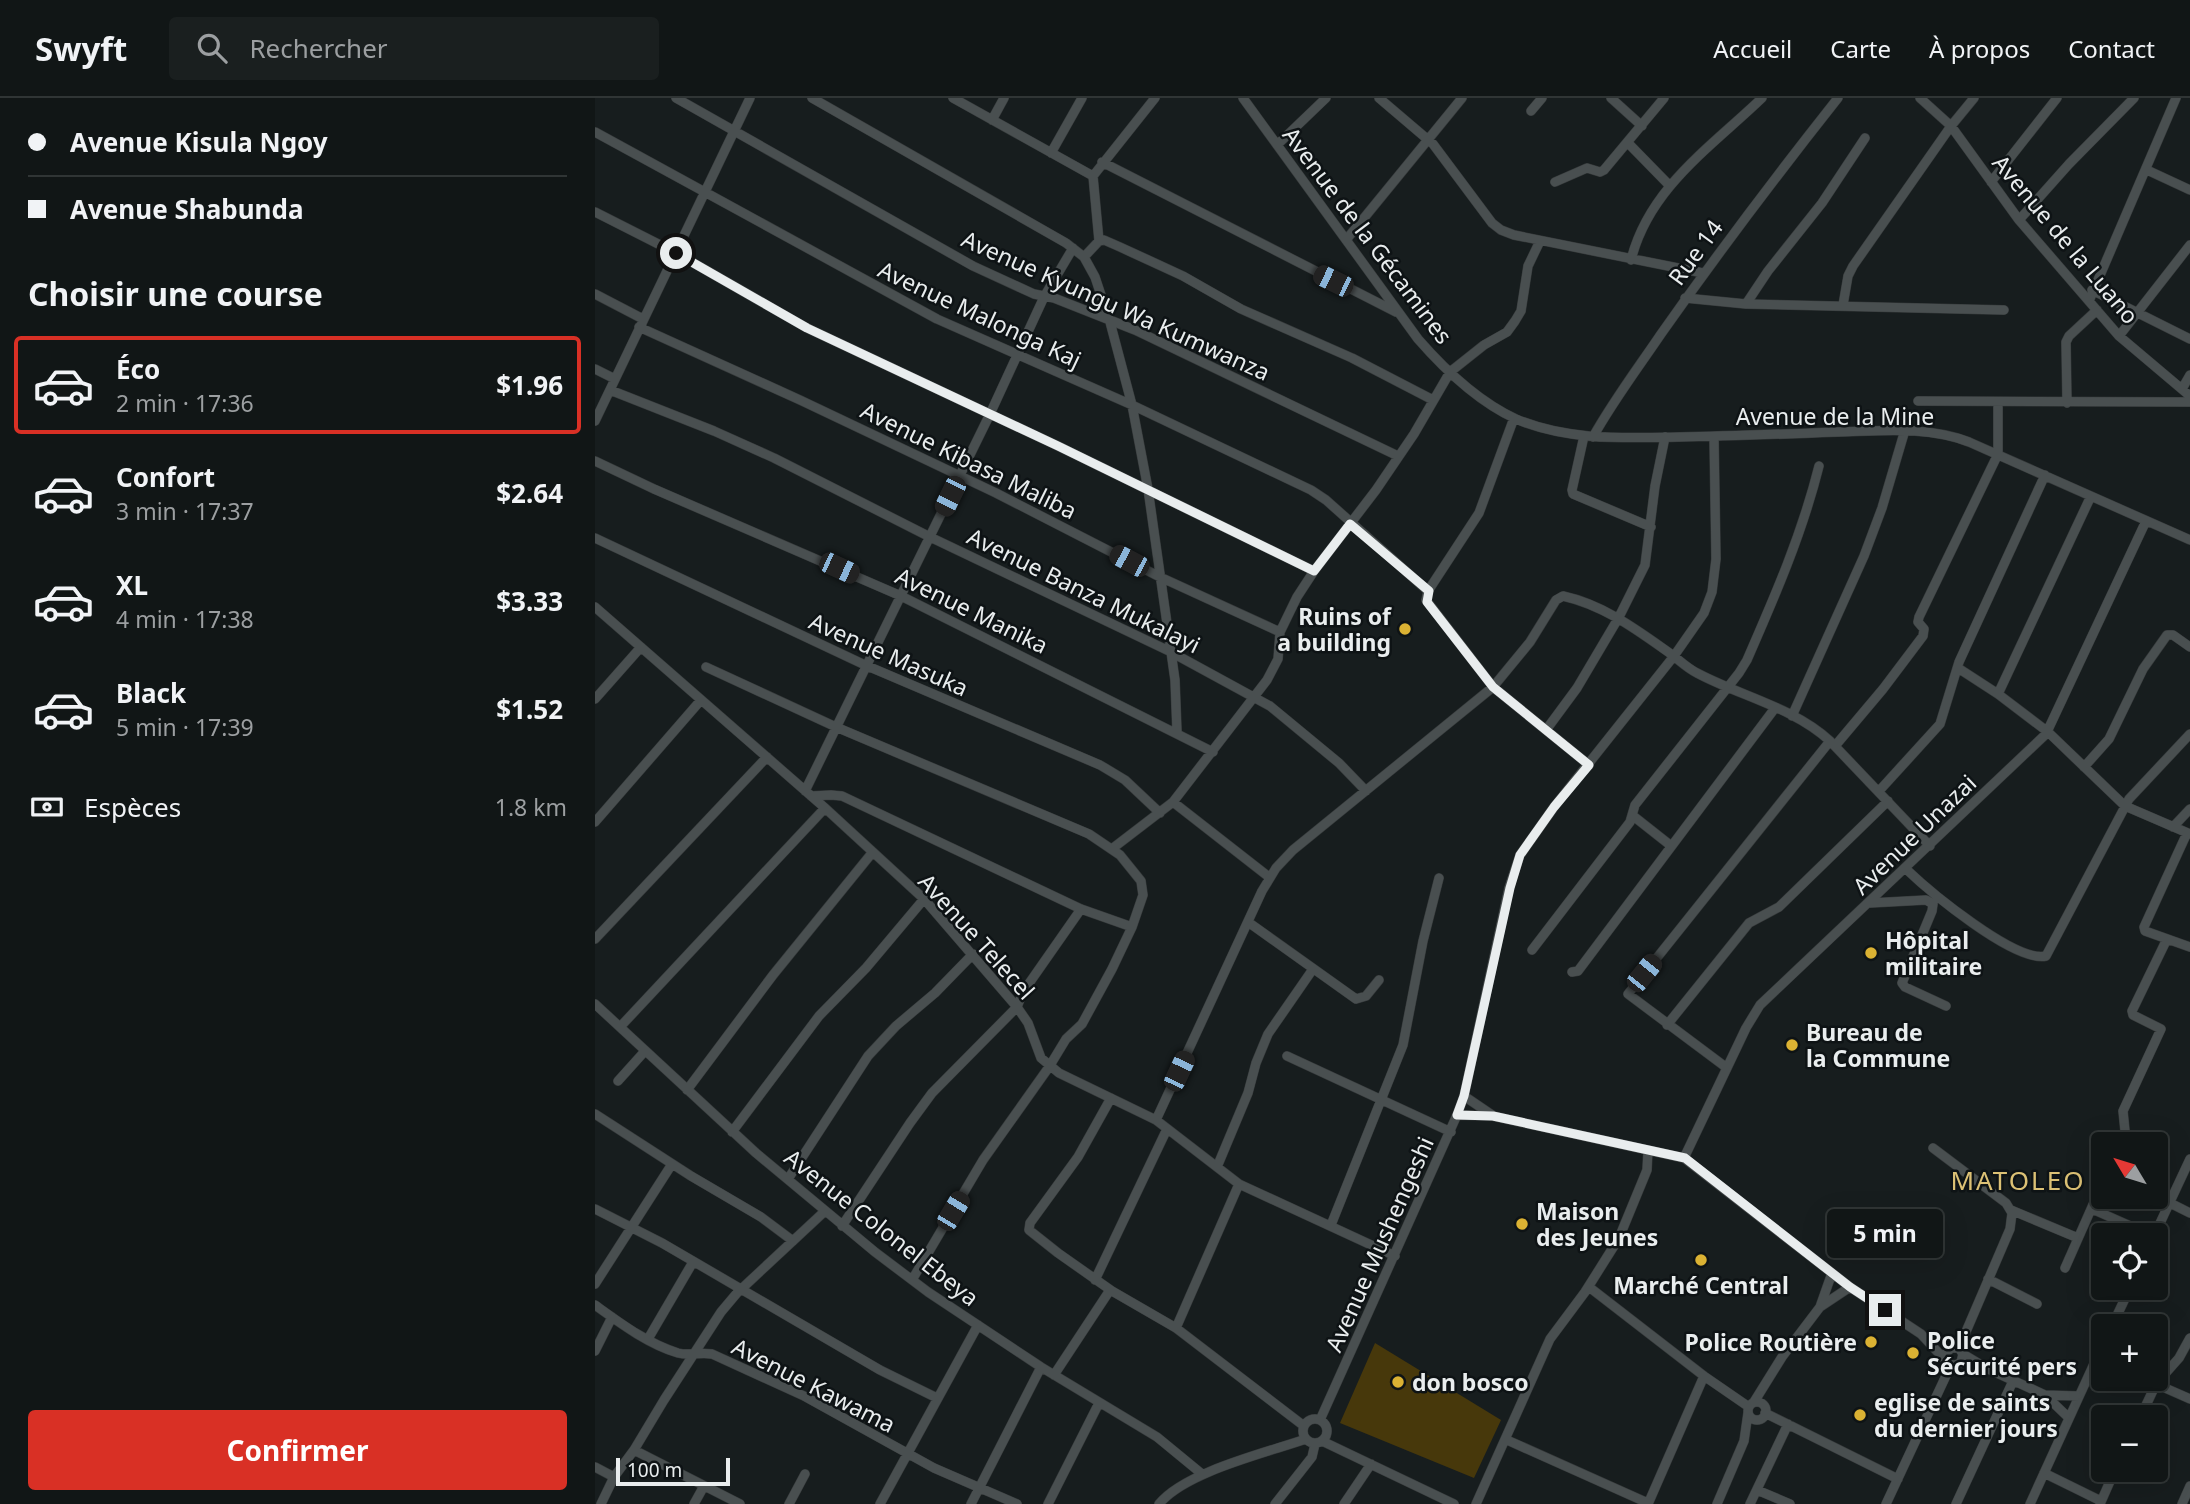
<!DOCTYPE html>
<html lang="fr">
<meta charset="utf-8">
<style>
:root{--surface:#111616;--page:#1a1f1f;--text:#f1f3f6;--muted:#9c9fa1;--line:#303535;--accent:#d93025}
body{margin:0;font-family:"Noto Sans",sans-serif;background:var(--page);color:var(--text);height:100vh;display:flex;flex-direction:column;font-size:26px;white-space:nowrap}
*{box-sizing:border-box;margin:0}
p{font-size:23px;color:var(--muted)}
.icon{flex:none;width:38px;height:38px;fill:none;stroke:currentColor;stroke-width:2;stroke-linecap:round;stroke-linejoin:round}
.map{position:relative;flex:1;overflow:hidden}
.sheet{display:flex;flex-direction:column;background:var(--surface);width:595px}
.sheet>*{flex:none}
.guide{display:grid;align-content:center;height:154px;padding:0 28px;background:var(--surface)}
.needle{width:46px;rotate:308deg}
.fabs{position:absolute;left:1496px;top:1034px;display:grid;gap:14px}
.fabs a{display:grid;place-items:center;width:77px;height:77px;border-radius:7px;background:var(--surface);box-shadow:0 7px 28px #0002,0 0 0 2px var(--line);font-size:35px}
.scale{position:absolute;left:21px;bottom:18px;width:114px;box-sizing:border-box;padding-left:7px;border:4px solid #e9edee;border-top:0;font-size:19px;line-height:24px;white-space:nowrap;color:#e9edee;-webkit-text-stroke:5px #0e1315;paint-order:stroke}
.end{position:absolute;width:32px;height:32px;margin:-16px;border:9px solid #e9edee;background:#111;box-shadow:0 0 0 4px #111}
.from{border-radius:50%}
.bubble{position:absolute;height:49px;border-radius:7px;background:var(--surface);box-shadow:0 7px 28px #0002,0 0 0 2px var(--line);font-size:23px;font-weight:700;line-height:49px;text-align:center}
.car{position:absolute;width:21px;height:42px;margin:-21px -10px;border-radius:9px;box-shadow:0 0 5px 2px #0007;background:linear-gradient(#222 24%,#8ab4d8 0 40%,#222 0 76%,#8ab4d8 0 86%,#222 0)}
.guide b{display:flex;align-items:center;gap:24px;height:66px;font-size:26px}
.guide b+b{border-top:2px solid var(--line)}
.guide i{width:18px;height:18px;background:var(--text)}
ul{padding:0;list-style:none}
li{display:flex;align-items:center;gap:21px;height:98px;margin:0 14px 10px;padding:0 14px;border:4px solid transparent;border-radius:7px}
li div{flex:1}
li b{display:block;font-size:26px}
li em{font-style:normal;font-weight:700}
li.current{border-color:var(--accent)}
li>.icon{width:63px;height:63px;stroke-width:1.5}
h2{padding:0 28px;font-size:32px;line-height:84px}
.pay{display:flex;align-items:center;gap:18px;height:77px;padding:0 28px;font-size:26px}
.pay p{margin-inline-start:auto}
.button{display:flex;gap:14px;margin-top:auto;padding:14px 28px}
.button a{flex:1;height:80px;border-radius:7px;background:var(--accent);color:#fff;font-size:28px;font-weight:700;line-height:80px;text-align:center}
header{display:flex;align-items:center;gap:42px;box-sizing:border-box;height:98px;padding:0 35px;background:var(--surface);border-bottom:2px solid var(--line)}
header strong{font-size:33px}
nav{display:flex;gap:38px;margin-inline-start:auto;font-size:24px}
.search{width:490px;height:63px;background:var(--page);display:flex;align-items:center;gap:18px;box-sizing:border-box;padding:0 24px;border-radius:7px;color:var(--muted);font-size:26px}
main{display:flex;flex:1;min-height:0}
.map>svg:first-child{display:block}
</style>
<header>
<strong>Swyft</strong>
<div class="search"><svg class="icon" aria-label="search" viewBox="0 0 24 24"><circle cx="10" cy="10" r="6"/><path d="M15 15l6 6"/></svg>Rechercher</div>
<nav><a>Accueil</a><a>Carte</a><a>À propos</a><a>Contact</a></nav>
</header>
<main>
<section class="sheet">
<div class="guide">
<b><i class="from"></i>Avenue Kisula Ngoy</b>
<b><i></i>Avenue Shabunda</b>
</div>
<h2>Choisir une course</h2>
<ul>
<li class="current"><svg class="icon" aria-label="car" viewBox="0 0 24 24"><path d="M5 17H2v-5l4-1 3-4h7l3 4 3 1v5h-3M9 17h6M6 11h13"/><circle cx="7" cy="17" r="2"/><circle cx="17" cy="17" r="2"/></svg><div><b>Éco</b><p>2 min · 17:36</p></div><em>$1.96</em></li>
<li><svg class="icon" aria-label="car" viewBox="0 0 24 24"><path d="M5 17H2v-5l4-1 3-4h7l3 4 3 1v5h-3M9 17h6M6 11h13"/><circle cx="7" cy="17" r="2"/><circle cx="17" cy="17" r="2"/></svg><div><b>Confort</b><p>3 min · 17:37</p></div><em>$2.64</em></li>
<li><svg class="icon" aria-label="car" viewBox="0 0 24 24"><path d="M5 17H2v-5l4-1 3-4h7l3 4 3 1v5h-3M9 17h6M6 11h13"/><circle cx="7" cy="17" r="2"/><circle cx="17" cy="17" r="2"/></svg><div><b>XL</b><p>4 min · 17:38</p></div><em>$3.33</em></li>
<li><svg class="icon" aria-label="car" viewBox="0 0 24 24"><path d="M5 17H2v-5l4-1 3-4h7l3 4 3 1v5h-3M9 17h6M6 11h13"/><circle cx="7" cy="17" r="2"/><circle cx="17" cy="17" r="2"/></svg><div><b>Black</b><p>5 min · 17:39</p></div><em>$1.52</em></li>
</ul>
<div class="pay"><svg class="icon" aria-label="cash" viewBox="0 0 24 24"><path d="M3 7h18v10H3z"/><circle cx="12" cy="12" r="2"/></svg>Espèces<p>1.8 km</p></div>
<div class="button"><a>Confirmer</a></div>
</section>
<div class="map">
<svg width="1595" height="1406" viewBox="0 0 1595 1406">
<rect width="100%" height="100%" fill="#171d1e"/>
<path fill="#47380b" d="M780,1245L906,1322L879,1380L745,1325Z"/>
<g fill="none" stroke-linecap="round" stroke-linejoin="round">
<g stroke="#363a3b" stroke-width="10">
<path id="minor" d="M81,0L378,168L439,196L459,200L540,232L803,358
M217,0L471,145L489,159L500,179L515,224L537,307L553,391L580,582L582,634
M358,0L498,78
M648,0L823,241C850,272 884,304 921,321C973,343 1029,340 1084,339C1137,338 1190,336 1243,334C1287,333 1332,328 1374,344L1595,442
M784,0L838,46L897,125L906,132L919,137L1108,175
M1016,0L1047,28
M1325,0L1356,28L1424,122L1524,238L1595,298
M936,13L947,0
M397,22L409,0
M0,34L342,221L537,307L716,392L731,402L833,493
M1033,45L1075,88
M682,47L731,0
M456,55L487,0
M507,64L801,214
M1552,72L1595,92
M960,84L992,70L1005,74L1009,72L1069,0
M1396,84L1462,0
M0,114L81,155L212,230L463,348L719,473
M1424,122L1474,66L1539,0
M751,142L867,0
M504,143L498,78L560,0
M489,159L504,143L509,142L525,149L588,178L646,211L757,260L838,302
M1036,162C1054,90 1116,49 1167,0
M1497,192L1595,241
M0,196L48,221
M1090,200L1151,206L1409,212
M1494,203L1581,0
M1151,206L1173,173L1227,105L1270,40
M1248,207L1253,178L1258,168L1356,28L1379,0
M44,229L205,302L401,395L565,479L685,534
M1524,238L1595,147
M0,271L20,281
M1587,291L1595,277
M15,292L119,333L179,360L335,439L574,553L675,608L744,665L771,693
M1323,303L1595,304
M1472,305L1471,244L1474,238L1502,212
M919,320L884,415L833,493L831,502L898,589L994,667
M0,323L155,0
M989,338L977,392L978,396L1056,429
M998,339C1018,303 1043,270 1066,236C1123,155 1182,77 1243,0
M0,363L59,391L306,498L618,654
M0,440L270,567L505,667L530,682L565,715
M0,509L230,710L329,801L422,909L433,925L446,960L464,975L561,1022L644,1086L800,1158
M111,569L241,629L494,736L525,757L546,783L548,797L537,829L517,871L487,926L471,941L454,969L388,1062L317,1182
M1363,570L1403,596L1453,634L1530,708L1595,736
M1403,596L1496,398
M0,601L46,549
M1197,618L1269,458L1287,410L1310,332
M951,632L982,590L1024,519L1050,467L1060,388L1070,339
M1240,648L1288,591L1328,538L1329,531L1323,524L1324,519L1403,356V304
M1489,669L1514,641L1548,571L1572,537H1578L1595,549
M210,693L395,316L449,199L478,150
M1284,693L1345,626L1364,564L1450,377
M216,698L236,697L247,698L486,811L537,829
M578,704L674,779
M1037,717L1075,747
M0,724L106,602
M1578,729L1595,711
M1592,735L1549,829L1550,833L1595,849
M518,750L578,704L672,582L683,561L685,534L702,499L719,473L781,392L819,336L855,274L889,247L912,234L920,223L926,213L933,168L945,143
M1311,771C1334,793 1420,865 1451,858L1534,701L1595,636
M1275,805L1331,802L1338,806L1337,813L1307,885L1310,889L1351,908
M653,824L761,901L771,898L784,882
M0,841L172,659
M937,852L1035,724L1040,707L1144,575L1152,562C1180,498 1207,436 1224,368
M977,874L983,873L1180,610
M0,906L161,1055L280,1154L333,1194L446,1269L562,1339L607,1376
M1072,927L1154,825L1184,809L1293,703
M25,929L230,710
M692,958L856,1034
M1132,970L1033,896L1235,643
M23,983L50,953
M92,992L178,877L277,755
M869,998L897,1017
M516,1000L483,1059L435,1125L434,1132L463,1155L517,1193L581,1230L709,1328
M0,1016L96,1078L166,1119L198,1143
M862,1017L898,1018L1089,1060L1255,1189L1326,1236L1352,1264C1357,1268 1361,1268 1366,1264L1368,1256L1364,1250H1356L1350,1256V1260
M561,1022L667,793L681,770L698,752L898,589L935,544L961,502L968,498C1009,507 1042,532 1076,556C1084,562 1092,570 1102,575C1145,598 1198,609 1235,643L1335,748
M137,1034L224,918L271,870L329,801
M1525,1046L1530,1033L1528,1013L1566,931L1538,917L1537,913L1572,841
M1338,1050L1411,1105L1417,1115L1415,1131L1364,1250
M1089,1060L1151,930L1165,907L1451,636L1551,423
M622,1069L653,995L661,965L673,936L718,871
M193,1081L273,958L301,928L340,895L378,856
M1575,1105L1595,1115
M0,1111L67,1145L285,1272L342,1300
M1497,1111L1558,1138
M1416,1112L1483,1140
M736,1127L808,947L828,843L844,780
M247,1128L315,1025L337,995L422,909L428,894L486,811
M1559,1138L1595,1061
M1470,1170L1508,1084
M1393,1181L1442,1206
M500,1182L572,1031
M0,1186L77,1066
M994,1189L1109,1278L1154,1309
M0,1207C25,1225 53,1246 83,1255C94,1258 105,1254 117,1256L209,1298L339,1370L422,1406
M1225,1209L1255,1189
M1517,1228L1535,1190
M581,1230L644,1086
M53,1241L98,1164
M0,1253L17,1219
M1368,1256L1393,1271L1450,1297L1474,1320
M459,1277L515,1192
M1561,1286L1595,1301
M1450,1297L1484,1298
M1159,1304L1187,1259L1225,1209L1237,1175
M1153 1313a9 9 0 1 1 18 0a9 9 0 1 1-18 0Z
M1170,1315L1303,1381
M1545,1320L1561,1286L1584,1260L1595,1240
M708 1333a12 12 0 1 1 24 0a12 12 0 1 1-24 0Z
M725,1322L862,1017L869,998L914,790L925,757L959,709L1079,558L1109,515L1117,494L1121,461L1119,339
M912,1342L1053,1405
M727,1343L859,1406
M39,1352L145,1406
M0,1369L19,1379
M1449,1375L1506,1403
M1162,1392L1195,1406
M6,1406L19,1379L39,1352L69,1302L126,1214L142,1195L230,1113
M99,1406L109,1388
M194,1406L210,1376
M285,1406L383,1227
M376,1406L446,1269
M453,1406L504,1305
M564,1406C590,1374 670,1355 711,1341
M680,1406L717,1359L720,1346
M749,1406L776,1366
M881,1406L955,1241L990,1194L1024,1140L1052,1072L1053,1052
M1053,1406L1109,1278
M1122,1406L1149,1343L1153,1315
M1155,1406L1193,1326
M1291,1406L1356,1267
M1361,1406L1418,1283
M1435,1406L1508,1246
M1505,1406L1520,1372
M1587,1406L1595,1388"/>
</g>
<use href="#minor" stroke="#494f50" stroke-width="9"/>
</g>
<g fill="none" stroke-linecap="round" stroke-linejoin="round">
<path stroke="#e9edee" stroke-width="9" d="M81,155L212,230L463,348L719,473L755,426L834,493L832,504L898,589L994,667L959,709L925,757L915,790L869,998L862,1017L898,1018L1090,1060L1255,1189L1290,1212"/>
</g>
<g fill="#dbb233" stroke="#0e1315" stroke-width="2.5">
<circle cx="810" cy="531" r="7"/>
<circle cx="1276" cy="855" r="7"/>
<circle cx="1197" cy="947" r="7"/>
<circle cx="927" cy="1126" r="7"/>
<circle cx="1106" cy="1162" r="7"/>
<circle cx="1276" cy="1244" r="7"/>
<circle cx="1318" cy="1255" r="7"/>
<circle cx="803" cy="1284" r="7"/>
<circle cx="1265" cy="1317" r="7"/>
</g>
<g text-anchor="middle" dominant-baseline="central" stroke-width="5" stroke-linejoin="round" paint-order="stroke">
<g font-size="23" fill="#e9edee" stroke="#0e1315">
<text transform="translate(773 137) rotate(53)">Avenue de la Gécamines</text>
<text transform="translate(1471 141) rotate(50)">Avenue de la Luano</text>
<text transform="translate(1100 154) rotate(-54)">Rue 14</text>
<text transform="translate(521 207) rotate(24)">Avenue Kyungu Wa Kumwanza</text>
<text transform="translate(385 216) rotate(25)">Avenue Malonga Kaj</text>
<text x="1240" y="318">Avenue de la Mine</text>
<text transform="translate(374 362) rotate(26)">Avenue Kibasa Maliba</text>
<text transform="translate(489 492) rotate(26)">Avenue Banza Mukalayi</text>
<text transform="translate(377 512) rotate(26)">Avenue Manika</text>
<text transform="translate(294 556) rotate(24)">Avenue Masuka</text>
<text transform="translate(1319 736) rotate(-44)">Avenue Unazai</text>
<text transform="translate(382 838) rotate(48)">Avenue Telecel</text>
<text transform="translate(287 1129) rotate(38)">Avenue Colonel Ebeya</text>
<text transform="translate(784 1146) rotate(-66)">Avenue Mushengeshi</text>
<text transform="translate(219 1287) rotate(27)">Avenue Kawama</text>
</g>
<g font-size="23" font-weight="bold" fill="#e9edee" stroke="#0e1315" text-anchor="start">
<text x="796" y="518" text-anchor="end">Ruins of<tspan x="796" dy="26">a building</tspan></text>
<text x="1290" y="842">Hôpital<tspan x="1290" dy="26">militaire</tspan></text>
<text x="1211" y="934">Bureau de<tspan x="1211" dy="26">la Commune</tspan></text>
<text x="941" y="1113">Maison<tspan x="941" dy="26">des Jeunes</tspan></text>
<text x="1106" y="1187" text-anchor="middle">Marché Central</text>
<text x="1332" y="1242">Police<tspan x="1332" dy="26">Sécurité pers</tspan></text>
<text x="1262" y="1244" text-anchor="end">Police Routière</text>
<text x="817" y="1284">don bosco</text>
<text x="1279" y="1304">eglise de saints<tspan x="1279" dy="26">du dernier jours</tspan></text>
</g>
<g font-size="26" letter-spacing="2" fill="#dcc175" stroke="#0e1315">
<text x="1423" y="1082">MATOLEO</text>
</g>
</g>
</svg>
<div class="fabs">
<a><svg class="needle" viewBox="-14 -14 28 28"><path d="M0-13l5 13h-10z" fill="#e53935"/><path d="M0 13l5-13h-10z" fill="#9c9fa1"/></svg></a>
<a><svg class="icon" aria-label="locate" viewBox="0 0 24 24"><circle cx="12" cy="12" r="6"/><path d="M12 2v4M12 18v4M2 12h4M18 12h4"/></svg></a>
<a>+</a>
<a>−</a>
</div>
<div class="scale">100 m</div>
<i class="end from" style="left:81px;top:155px"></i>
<i class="end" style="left:1290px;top:1212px"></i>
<div class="bubble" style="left:1232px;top:1111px;width:116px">5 min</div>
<i class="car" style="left:738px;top:183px;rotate:296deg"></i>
<i class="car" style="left:355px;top:398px;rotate:206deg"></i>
<i class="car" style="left:534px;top:463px;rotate:298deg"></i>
<i class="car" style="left:244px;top:470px;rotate:115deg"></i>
<i class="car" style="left:1049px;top:875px;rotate:39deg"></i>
<i class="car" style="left:584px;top:973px;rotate:25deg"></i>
<i class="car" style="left:358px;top:1113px;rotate:31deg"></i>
</div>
</main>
